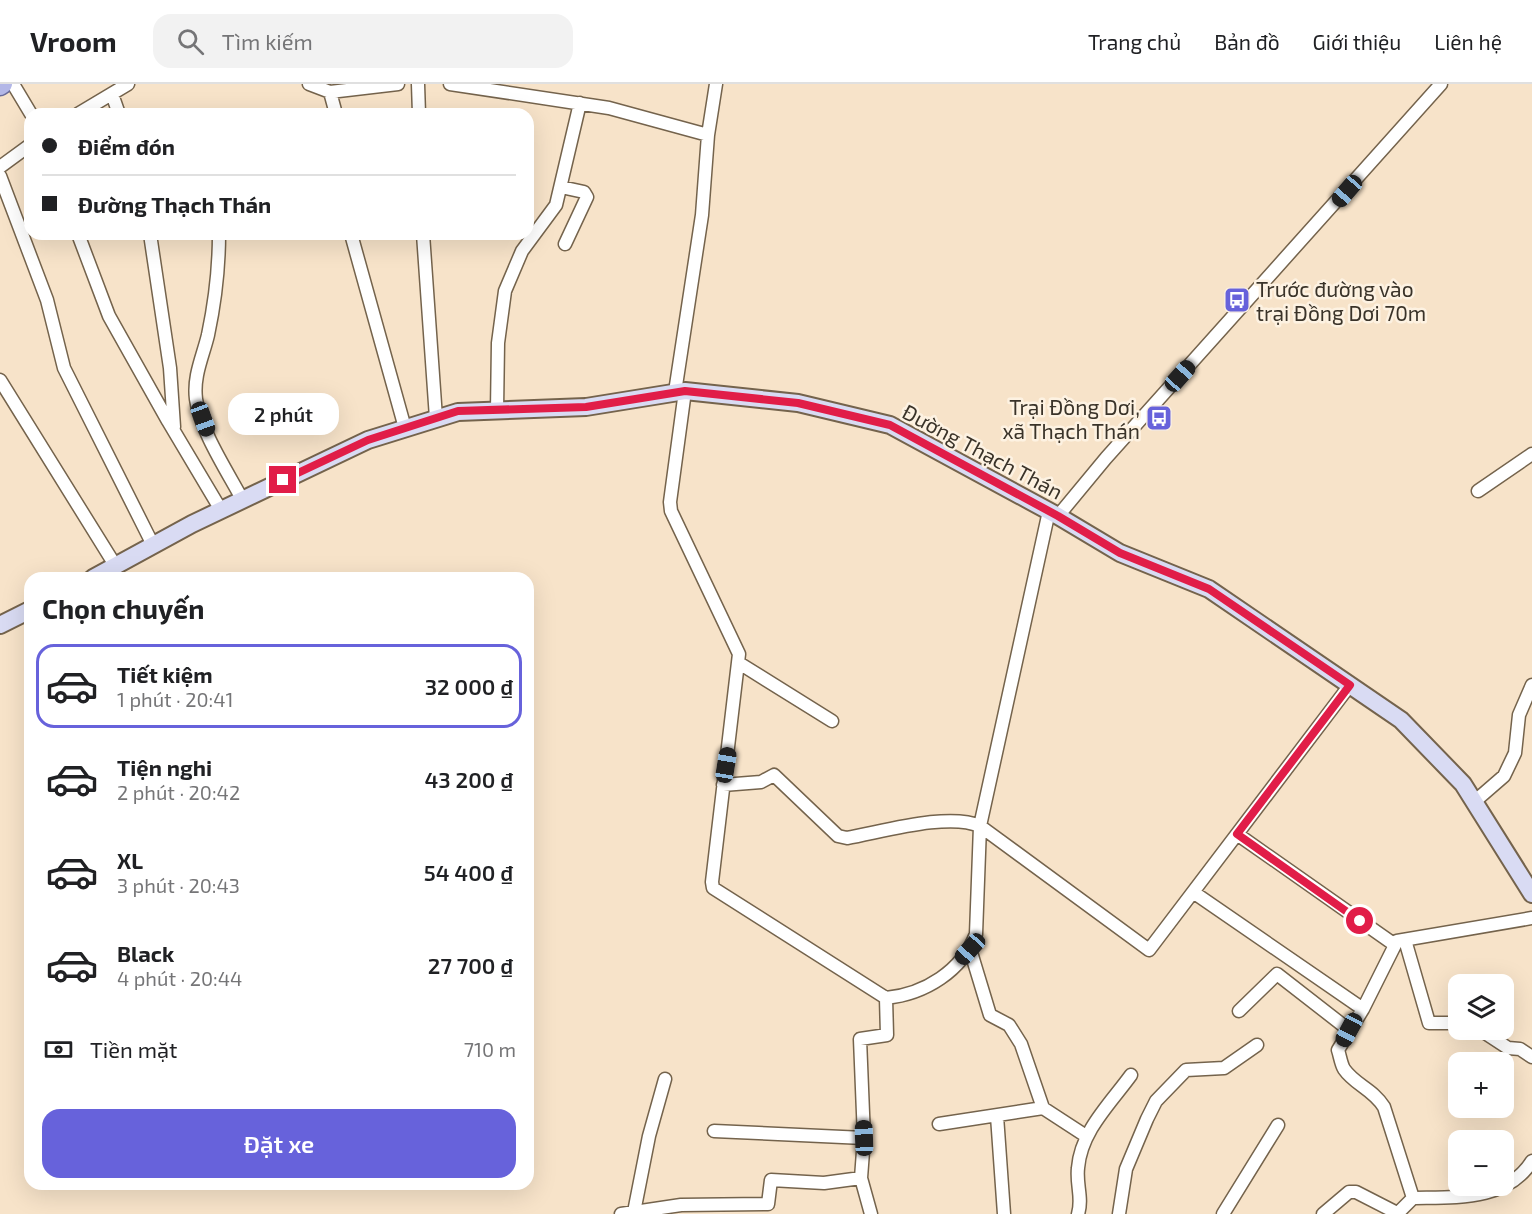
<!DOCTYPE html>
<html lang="vi">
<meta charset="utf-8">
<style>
:root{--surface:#fff;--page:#f2f2f2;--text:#202124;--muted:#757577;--line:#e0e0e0;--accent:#6762db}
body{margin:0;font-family:"Exo 2",sans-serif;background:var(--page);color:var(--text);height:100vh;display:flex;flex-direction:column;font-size:22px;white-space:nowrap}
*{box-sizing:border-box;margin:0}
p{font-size:20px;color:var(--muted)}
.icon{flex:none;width:33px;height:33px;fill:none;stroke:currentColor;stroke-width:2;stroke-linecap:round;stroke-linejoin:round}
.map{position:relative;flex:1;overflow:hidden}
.sheet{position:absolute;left:24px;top:488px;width:510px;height:618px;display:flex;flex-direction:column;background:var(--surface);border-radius:18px;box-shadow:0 6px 24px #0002}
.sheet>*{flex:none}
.hud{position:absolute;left:24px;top:24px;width:510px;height:132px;border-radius:18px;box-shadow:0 6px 24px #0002;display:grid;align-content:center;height:132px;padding:0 18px;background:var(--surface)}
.fabs{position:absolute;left:1448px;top:890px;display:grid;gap:12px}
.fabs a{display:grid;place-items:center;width:66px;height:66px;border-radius:12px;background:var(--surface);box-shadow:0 6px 24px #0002;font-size:30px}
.end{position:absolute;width:27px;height:27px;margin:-14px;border:8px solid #e11d48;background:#fff;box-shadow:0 0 0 3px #fff}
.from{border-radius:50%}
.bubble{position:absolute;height:42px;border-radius:18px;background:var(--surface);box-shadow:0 6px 24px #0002;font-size:20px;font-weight:600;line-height:42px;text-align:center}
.car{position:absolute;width:18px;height:36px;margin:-18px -9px;border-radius:8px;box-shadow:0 0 4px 2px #0007;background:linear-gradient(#222 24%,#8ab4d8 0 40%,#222 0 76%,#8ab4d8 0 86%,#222 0)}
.hud b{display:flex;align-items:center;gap:21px;height:57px;font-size:22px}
.hud b+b{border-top:2px solid var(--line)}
.hud i{width:15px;height:15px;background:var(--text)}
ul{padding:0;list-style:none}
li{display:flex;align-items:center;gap:18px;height:84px;margin:0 12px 9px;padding:0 6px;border:3px solid transparent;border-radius:18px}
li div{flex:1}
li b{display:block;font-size:22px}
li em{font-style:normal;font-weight:600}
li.selected{border-color:var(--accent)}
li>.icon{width:54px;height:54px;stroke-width:1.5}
h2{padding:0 18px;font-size:27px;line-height:72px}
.pay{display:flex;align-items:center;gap:15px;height:66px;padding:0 18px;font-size:22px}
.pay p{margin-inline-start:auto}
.button{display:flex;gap:12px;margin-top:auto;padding:12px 18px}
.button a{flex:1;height:69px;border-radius:18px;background:var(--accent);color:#fff;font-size:24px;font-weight:600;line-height:69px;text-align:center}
header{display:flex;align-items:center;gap:36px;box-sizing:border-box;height:84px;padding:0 30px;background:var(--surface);border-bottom:2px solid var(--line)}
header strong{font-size:28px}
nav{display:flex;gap:33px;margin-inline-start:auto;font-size:21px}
.search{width:420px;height:54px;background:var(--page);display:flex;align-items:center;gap:15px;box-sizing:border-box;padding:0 21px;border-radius:18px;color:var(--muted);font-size:22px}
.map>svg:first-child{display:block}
</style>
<header>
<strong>Vroom</strong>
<div class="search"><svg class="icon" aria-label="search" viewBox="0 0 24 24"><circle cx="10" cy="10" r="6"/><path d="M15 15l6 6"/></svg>Tìm kiếm</div>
<nav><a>Trang chủ</a><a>Bản đồ</a><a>Giới thiệu</a><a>Liên hệ</a></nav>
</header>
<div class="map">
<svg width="1532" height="1130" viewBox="0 0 1532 1130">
<rect width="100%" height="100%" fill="#f7e3c9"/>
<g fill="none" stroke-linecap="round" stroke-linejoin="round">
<g stroke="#74634c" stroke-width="15">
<path id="street" d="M13,0L31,30
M309,0L330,8L398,0
M418,0L419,30
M450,0L609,24L708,51
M330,8L336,30
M112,10L119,30
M78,30L128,0
M0,83L30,61
M0,92L47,216L64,284L153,461
M561,103L584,108L587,113L565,160
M78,150L109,232L168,337L221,426
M150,150L170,284L174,343
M219,150C219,184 215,218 208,251C203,272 193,292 196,315C200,346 227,387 242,415
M351,150L405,344
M423,150L436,334
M0,296L115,481
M685,307L670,418L671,427L739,570L712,798L713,804L886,914C925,910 962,887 976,850L980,742L1049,427
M675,308L702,131L708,51L716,0
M497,326L498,259L505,207L522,167L556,121L580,19
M1478,407L1532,370
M1058,432L1106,374L1441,0
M739,579L832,637
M723,701L761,698L774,691L838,752L847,754C882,748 948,728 980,742L1149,866L1350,601
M1474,718L1504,692L1515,669L1519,631L1532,601
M1237,750L1395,861
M1193,808L1363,925
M1405,856L1429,939H1458
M1239,927L1277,890L1349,946
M1479,945L1508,964L1520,965L1532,973
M1043,1024L1086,1052
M997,1032L1004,1130
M939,1040L1043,1024L1021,960L1009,941L990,931L970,865
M714,1047L864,1054L861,1094
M864,1054L860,955L887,951L886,914
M1413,1114C1455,1113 1507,1117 1532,1077
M634,1128L649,1052L665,995
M1398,1129L1413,1114L1384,1023C1373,1005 1355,1001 1344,985C1341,980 1340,972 1338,966L1363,925L1397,857L1532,834
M621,1130L681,1121L768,1120L771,1096L824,1099L861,1094L871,1130
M1078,1130C1083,1114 1076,1101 1078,1084C1081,1047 1110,1020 1131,991
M1119,1130L1126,1085L1147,1035L1156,1017L1186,986L1224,984L1257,961
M1223,1130L1278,1041
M1323,1130L1349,1108H1356L1399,1130"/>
</g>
<g stroke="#74634c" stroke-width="20">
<path id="secondary" d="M93,494L192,440L368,356L458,328L586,323L685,307L798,319L890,341L1058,432L1120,469L1209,505L1401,636L1463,700L1532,810
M0,541L30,526"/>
</g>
<g stroke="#686a9a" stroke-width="21">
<path id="primary" d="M0,2L3,0"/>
</g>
<use href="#street" stroke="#fff" stroke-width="12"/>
<use href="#secondary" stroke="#d9dbf3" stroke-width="16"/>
<use href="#primary" stroke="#b3b7e7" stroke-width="18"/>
</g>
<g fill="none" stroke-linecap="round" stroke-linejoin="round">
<path stroke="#e11d48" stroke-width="8" d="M283,396L368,356L458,327L586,323L685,307L798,319L890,341L1058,432L1120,469L1209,505L1350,601L1237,750L1360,837"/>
</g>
<defs>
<g id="bus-square" transform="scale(1.35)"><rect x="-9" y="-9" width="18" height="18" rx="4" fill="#6762db" stroke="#fdf2e2"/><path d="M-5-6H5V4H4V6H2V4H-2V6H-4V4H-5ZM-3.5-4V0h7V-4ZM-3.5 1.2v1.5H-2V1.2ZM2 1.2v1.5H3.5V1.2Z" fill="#fff"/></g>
</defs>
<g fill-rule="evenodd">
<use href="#bus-square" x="1237" y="216"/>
<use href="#bus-square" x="1159" y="334"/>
</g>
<g text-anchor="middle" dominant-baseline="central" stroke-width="5" stroke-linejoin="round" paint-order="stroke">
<g font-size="21" fill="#3a3329" stroke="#fdf2e2" text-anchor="start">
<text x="1256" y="204">Trước đường vào<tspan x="1256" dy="24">trại Đồng Dơi 70m</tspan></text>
<text x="1140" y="322" text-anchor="end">Trại Đồng Dơi,<tspan x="1140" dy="24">xã Thạch Thán</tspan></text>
</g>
<g font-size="21" fill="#3a3329" stroke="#fdf2e2">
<text transform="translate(983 367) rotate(28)">Đường Thạch Thán</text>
</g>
</g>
</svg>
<div class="fabs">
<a><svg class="icon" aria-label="layers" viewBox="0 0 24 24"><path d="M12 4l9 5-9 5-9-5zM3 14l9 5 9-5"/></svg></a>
<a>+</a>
<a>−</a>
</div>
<i class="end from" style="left:1360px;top:837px"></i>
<i class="end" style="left:283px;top:396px"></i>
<div class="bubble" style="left:228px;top:309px;width:111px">2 phút</div>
<i class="car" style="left:1347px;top:107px;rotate:221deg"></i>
<i class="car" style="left:1180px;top:292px;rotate:42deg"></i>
<i class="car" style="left:203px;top:335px;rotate:160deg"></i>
<i class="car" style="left:726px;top:681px;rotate:9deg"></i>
<i class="car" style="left:970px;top:865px;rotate:222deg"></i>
<i class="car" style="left:1349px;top:946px;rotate:208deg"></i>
<i class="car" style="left:864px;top:1054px;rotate:358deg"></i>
<div class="hud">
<b><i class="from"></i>Điểm đón</b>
<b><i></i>Đường Thạch Thán</b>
</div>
<section class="sheet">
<h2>Chọn chuyến</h2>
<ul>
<li class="selected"><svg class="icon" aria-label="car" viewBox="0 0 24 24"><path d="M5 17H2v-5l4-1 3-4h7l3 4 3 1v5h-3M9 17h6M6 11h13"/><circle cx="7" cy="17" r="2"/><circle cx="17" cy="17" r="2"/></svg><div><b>Tiết kiệm</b><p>1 phút · 20:41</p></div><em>32 000 ₫</em></li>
<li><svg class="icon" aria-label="car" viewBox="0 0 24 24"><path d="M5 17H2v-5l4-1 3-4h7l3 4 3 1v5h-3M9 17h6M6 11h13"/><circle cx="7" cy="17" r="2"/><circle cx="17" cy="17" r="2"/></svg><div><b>Tiện nghi</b><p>2 phút · 20:42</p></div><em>43 200 ₫</em></li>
<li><svg class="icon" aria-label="car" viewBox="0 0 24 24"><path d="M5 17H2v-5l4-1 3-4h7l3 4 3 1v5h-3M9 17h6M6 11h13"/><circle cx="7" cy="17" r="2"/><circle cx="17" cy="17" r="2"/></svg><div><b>XL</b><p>3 phút · 20:43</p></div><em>54 400 ₫</em></li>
<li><svg class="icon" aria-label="car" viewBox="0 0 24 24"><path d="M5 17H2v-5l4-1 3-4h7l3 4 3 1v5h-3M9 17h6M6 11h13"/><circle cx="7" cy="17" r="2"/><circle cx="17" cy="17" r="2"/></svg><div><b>Black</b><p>4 phút · 20:44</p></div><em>27 700 ₫</em></li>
</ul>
<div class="pay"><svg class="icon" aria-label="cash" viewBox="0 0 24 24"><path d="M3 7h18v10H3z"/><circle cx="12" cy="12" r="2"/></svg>Tiền mặt<p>710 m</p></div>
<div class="button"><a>Đặt xe</a></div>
</section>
</div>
